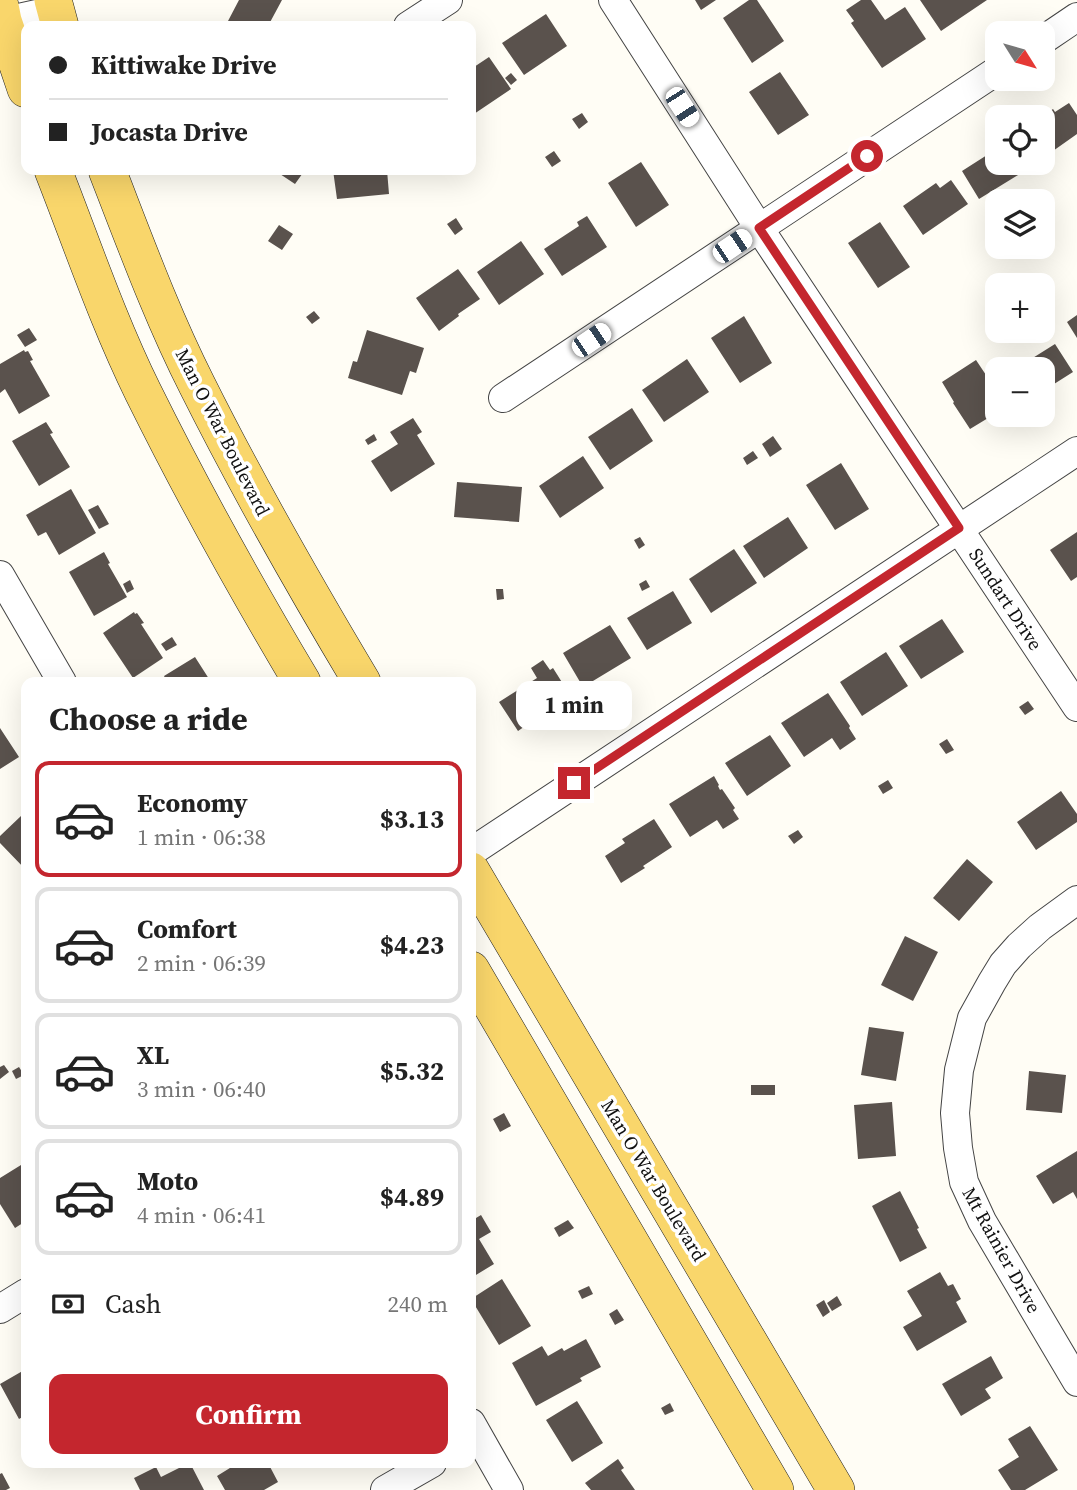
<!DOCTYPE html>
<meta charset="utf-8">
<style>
:root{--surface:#fff;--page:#f6f6f6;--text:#222;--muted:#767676;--line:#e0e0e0;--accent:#c4262e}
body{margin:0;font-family:"Source Serif 4",serif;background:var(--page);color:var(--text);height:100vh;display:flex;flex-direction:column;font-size:26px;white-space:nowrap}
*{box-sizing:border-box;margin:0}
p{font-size:23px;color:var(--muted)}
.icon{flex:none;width:38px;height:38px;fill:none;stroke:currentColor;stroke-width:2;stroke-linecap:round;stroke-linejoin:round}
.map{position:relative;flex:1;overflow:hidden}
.details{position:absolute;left:21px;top:677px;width:455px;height:791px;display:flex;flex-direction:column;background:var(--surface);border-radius:14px;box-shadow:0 7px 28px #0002}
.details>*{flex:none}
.top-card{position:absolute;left:21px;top:21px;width:455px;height:154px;border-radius:14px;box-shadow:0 7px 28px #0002;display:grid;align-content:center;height:154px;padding:0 28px;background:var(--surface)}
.needle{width:46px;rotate:127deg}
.controls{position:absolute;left:985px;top:21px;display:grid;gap:14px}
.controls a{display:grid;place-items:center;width:70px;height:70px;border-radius:14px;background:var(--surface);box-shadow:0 7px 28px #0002;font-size:35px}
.end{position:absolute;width:32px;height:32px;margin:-16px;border:9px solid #c4262e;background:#fff;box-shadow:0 0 0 4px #fff}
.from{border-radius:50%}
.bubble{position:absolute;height:49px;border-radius:14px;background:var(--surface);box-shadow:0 7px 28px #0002;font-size:23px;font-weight:700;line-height:49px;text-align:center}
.car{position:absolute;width:21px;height:42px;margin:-21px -10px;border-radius:9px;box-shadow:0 0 5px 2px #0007;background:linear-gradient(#fff 24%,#345 0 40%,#fff 0 76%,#345 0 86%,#fff 0)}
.top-card b{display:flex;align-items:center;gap:24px;height:66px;font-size:26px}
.top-card b+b{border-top:2px solid var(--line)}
.top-card i{width:18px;height:18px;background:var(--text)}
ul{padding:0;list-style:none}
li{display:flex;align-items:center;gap:21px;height:116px;margin:0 14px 10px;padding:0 14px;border:4px solid var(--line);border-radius:14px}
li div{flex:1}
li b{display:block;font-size:26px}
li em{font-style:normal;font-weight:700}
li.active{border-color:var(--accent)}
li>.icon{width:63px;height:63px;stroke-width:1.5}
h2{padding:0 28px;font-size:32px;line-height:84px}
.pay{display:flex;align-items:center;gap:18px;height:77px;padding:0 28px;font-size:26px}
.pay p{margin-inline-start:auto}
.action{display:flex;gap:14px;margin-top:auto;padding:14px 28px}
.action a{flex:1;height:80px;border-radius:14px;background:var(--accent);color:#fff;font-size:28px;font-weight:700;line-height:80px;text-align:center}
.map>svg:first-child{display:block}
</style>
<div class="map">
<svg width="1077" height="1490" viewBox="0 0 1077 1490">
<rect width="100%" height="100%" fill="#fffdf5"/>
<path fill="#5a524d" d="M239,0H282L268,26H237L228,21Z
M695,0H716L701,10Z
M749,0H757L784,41L752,63L723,18Z
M861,0H871L885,20L905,7L926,39L882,68L851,23L854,21L846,10Z
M920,0H987L941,31Z
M546,14L567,46L524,75L502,43Z
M489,57L511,89L471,116V69Z
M780,72L809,115L778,135L749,92Z
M511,73L517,80L511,85L505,78Z
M1069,103L1077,115V134L1043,158V116L1053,109L1055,112Z
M582,113L588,122L579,129L572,119Z
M998,148V163H1024L1028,169L979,199L962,171Z
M554,151L561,161L552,167L545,157Z
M641,162L669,205L636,227L608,183Z
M274,170H305L295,184Z
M333,170H387L389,194L337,199Z
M951,180L968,204L923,235L903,206L936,183L940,188Z
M587,216L607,247L562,276L544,249L579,226L577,222Z
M456,218L463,229L455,235L447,224Z
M880,222L910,267L878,288L848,243Z
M279,225L293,234L282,250L268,241Z
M521,241L544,274L499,305L477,272Z
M458,269L480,299L458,314L459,316L439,331L416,298Z
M998,293V308L990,298Z
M314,311L320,318L312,324L306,317Z
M1077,315V338L1067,322Z
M744,316L772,363L740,383L711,338Z
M29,328L37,340L25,347L17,335Z
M367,330L424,348L416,373L410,371L402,395L348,378L353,361L357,362Z
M1055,344L1073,372L1043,391V369H1015Z
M24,350L25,352L28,351L33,360L30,361L50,396L19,414L5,389L0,393V364Z
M687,359L709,392L664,422L642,390Z
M976,360L998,393V412L970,429L953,403L954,402L942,382Z
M632,408L653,441L610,470L588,437Z
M413,418L422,432L417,435L435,464L391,492L371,461L398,444L390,432Z
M46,422L53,433L50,434L70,467L39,486L12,441Z
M374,434L377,440L368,445L365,440Z
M773,436L782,449L770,457L762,444Z
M753,451L758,458L747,465L743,458Z
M583,456L604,488L560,518L539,486Z
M841,463L869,509L835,530L806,485Z
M457,482L522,487L519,522L454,517Z
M71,489L96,533L59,555L46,532L38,536L26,515Z
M98,505L109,524L99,529L88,510Z
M788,517L808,548L764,578L743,546Z
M1077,532V577L1071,581L1050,550Z
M640,537L645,545L639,549L634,540Z
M734,549L757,583L711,613L689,579Z
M104,552L110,563L108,564L127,597L94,616L69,572Z
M130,580L134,589L127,593L123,584Z
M646,580L650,587L642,591L639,584Z
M496,589H503L504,599L497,600Z
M673,591L692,623L647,650L627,618Z
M134,612L135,614L137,613L144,623L141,624L163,658L133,678L103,633Z
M942,619L964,652L921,679L899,646Z
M610,625L631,658L583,687L563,653Z
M172,637L177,645L166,651L161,644Z
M886,652L908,686L862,716L840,682Z
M195,657L211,682H167L164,676Z
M543,660L550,670L553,668L570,695L518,731L499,702L537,678L531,668Z
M828,693L850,726L849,728L856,739L840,750L832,738L804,757L781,723Z
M1028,701L1034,709L1025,715L1019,707Z
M0,728L19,757L0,769Z
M770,735L791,766L747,796L725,763Z
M947,739L954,750L946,754L939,744Z
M714,776L719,785L718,786L720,790L722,789L735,808L733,810L739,819L723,829L717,820L690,837L669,804Z
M888,780L893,788L883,794L878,786Z
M1061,791L1077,814V822L1036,850L1017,822Z
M21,816L26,822V870L0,843V836Z
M654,819L672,847L643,866L645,868L621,883L605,856L625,843L622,839Z
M798,830L803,837L794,844L788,836Z
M967,859L993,882L959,921L933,898Z
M905,936L938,952L913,1001L881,985Z
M869,1027L904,1032L896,1081L861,1075Z
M4,1065L9,1072L0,1079V1067Z
M19,1067L24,1075L16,1079L12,1071Z
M1029,1071L1066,1075L1062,1113L1026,1110Z
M751,1085H775V1095H751Z
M892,1102L896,1156L858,1159L854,1105Z
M504,1113L511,1126L500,1132L493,1119Z
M1077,1151V1199L1073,1192L1053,1204L1036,1176Z
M21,1165L26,1173V1221L15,1228L0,1204V1178Z
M900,1191L919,1228L917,1229L927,1248L900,1262L872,1206Z
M481,1215L491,1232L479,1239L494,1264L471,1278V1221Z
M568,1220L574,1228L559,1237L554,1228Z
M940,1272L948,1286L953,1284L961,1299L956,1302L967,1322L917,1351L903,1327L922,1316L907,1291Z
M502,1279L531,1326L499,1345L471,1299Z
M589,1286L593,1294L582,1299L578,1291Z
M837,1296L842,1305L832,1311L827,1303Z
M824,1300L830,1312L823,1317L816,1305Z
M617,1309L624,1320L615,1325L609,1314Z
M586,1339L601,1367L580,1378L582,1381L536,1406L512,1363L542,1346L548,1356L562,1348L564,1351Z
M991,1356L1003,1378L985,1389L991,1398L961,1416L942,1384Z
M26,1369V1415L19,1419L0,1384Z
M577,1401L603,1443L572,1462L546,1420Z
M670,1403L674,1411L665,1415L661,1408Z
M1030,1426L1058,1470L1025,1490H1011L998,1470L1019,1457L1008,1439Z
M618,1459L624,1468L621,1470L635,1490H591L585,1483Z
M189,1463H190L204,1490H140L134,1478L156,1467L161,1477Z
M238,1463H268L278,1482L264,1490H225L217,1476Z
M2,1473L10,1488L6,1490H0V1474Z"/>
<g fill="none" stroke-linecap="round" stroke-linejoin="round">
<g stroke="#444" stroke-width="30">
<path id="minor" d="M613,0L759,228L1077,707
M0,22L55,10
M408,26L448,0
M1043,40L1077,17
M503,398L998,70
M0,575L62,682
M471,852L1077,451
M1077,900L1040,927L1019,946L1003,964L992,982L972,1018L959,1070L955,1113L958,1148L964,1182L982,1221L1077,1382
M0,1309L26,1293
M471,1423L509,1490
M385,1490L432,1463"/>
</g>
<g stroke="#222" stroke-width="38">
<path id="major" d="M53,0L60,26
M0,6L3,21L26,89
M53,170C82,244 108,321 143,392C192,491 246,588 302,682
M107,170C135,242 162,316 197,385C248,487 304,585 362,682
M471,871L836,1490
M471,970L775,1490"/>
</g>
<use href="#minor" stroke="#fff" stroke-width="28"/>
<use href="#major" stroke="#f9d66b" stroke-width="37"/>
</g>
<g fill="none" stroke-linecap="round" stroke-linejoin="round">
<path stroke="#c4262e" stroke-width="9" d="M574,783L959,528L759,228L867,156"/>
</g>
<g text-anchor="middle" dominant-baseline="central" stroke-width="7" stroke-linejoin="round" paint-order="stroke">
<g font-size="19" fill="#111" stroke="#fff">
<text transform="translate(223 432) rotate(63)">Man O War Boulevard</text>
<text transform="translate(1006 599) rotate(57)">Sundart Drive</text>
<text transform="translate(654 1180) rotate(59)">Man O War Boulevard</text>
<text transform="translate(1002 1250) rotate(61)">Mt Rainier Drive</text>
</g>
</g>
</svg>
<div class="controls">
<a><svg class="needle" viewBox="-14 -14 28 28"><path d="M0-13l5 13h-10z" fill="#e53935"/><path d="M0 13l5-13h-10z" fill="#767676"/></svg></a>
<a><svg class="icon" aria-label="locate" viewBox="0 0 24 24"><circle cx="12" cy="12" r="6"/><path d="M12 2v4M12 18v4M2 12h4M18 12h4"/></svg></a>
<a><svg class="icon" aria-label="layers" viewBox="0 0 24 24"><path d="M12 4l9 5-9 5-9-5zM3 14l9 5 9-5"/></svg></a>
<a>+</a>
<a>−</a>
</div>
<i class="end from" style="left:867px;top:156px"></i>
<i class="end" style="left:574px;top:783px"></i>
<div class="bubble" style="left:516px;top:681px;width:116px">1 min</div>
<i class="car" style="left:682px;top:107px;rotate:147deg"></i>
<i class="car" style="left:732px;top:246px;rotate:56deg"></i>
<i class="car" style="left:591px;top:340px;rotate:56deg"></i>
<div class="top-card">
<b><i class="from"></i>Kittiwake Drive</b>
<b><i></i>Jocasta Drive</b>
</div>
<section class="details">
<h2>Choose a ride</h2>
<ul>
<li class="active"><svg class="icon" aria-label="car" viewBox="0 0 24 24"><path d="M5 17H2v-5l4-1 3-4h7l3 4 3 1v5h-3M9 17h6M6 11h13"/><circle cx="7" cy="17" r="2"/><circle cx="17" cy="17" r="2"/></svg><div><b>Economy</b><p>1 min · 06:38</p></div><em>$3.13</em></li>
<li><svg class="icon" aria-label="car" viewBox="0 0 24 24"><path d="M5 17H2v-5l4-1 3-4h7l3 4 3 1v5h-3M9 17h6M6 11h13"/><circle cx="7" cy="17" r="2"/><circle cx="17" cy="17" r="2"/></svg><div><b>Comfort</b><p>2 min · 06:39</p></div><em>$4.23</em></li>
<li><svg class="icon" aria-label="car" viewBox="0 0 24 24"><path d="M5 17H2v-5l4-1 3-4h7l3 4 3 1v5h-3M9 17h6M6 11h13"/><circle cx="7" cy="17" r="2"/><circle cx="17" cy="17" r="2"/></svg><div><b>XL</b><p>3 min · 06:40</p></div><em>$5.32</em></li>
<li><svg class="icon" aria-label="car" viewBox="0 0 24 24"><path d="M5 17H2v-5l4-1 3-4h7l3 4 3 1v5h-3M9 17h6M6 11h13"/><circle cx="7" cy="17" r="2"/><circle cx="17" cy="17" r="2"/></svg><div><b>Moto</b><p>4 min · 06:41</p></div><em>$4.89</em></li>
</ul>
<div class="pay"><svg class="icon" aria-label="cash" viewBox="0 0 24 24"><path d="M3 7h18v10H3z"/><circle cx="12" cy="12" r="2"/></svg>Cash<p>240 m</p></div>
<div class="action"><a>Confirm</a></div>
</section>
</div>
